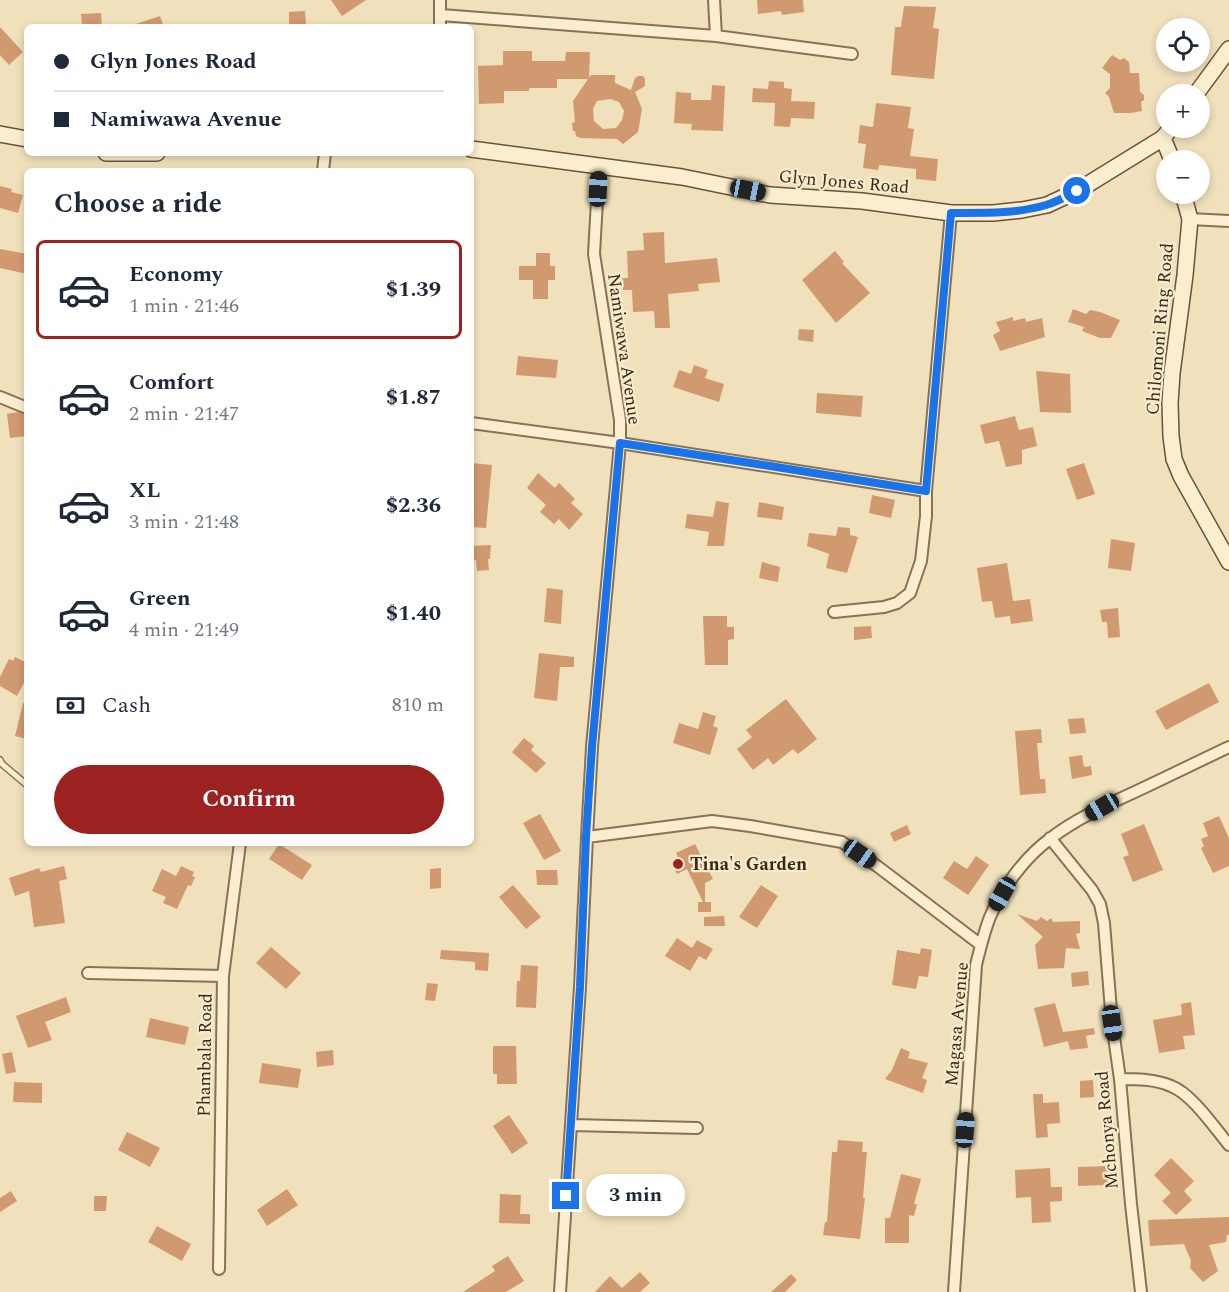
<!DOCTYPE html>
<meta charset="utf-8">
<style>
:root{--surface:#fff;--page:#f6f6f7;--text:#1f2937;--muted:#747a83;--line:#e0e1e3;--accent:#9b2221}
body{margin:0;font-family:Spectral,serif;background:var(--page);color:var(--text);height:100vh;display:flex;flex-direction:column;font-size:22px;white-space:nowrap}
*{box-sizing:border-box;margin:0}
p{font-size:20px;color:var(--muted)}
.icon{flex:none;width:33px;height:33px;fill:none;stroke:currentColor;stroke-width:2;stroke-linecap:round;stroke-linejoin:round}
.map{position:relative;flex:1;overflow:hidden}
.details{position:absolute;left:24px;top:168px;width:450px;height:678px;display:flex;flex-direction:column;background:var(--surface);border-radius:9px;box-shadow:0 3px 9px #0003}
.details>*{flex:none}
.banner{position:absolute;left:24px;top:24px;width:450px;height:132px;border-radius:9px;box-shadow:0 3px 9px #0003;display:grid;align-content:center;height:132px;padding:0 30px;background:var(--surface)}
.tools{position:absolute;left:1156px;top:18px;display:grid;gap:12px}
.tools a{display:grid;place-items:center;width:54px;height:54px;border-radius:50%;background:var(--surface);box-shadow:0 3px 9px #0003;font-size:30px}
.end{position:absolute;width:27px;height:27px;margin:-14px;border:8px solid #1a73e8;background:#fff;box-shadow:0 0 0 3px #fff}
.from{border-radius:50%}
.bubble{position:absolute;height:42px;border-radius:21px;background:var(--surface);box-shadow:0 3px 9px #0003;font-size:20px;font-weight:700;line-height:42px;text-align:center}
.car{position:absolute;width:18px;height:36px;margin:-18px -9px;border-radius:8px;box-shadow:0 0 4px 2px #0007;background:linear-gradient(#222 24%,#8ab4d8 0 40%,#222 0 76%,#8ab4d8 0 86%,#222 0)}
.banner b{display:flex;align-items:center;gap:21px;height:57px;font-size:22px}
.banner b+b{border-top:2px solid var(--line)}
.banner i{width:15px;height:15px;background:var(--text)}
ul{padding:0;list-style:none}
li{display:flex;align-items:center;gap:18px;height:99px;margin:0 12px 9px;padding:0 18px;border:3px solid transparent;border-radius:9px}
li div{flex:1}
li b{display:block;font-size:22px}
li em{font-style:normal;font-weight:700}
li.selected{border-color:var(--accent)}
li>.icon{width:54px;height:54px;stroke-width:1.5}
h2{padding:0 30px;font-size:27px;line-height:72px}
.pay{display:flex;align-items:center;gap:15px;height:66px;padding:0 30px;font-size:22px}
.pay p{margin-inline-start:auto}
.cta{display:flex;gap:12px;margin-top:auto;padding:12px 30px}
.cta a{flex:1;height:69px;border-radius:36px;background:var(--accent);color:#fff;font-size:24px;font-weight:700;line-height:69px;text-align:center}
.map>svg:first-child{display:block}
</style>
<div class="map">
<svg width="1229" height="1292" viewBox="0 0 1229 1292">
<rect width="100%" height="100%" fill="#f0e1bc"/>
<path fill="#d1996f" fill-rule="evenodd" d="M331,0H366L342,16Z
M757,0H803L804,12L782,15L781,11L758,14Z
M904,6L936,7L933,28L939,29L934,79L891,75L895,27H901Z
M305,11L306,24L289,25V12Z
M101,13L102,27H82L81,14Z
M160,16L164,27H133V25Z
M0,27L23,52L9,65L0,55Z
M503,51H532V61H565L566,52H590L589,78L591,75H615V83L631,90L635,78L638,76H643L645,79V86L635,92L642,109L638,132L623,144L617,139L580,138L576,136L575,131H573L572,123L575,122L573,101L588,79H557V88H529V91H504V103L479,104L478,66L503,65ZM610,99L619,102L624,111L622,120L616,128L603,129L594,121L593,109L597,101Z
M1112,55L1120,60L1124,58L1129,62L1130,73H1139L1140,92L1144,95V100L1141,102L1142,111L1131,113H1114L1109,97L1105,93L1110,88V74L1102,68Z
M769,81L784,82V88L792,89L791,101L815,102L814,119L791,118L790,127L774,126L775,103L752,102L753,88L768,89Z
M712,85L725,86L723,131L691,130L692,124L674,123L676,92L691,93V100H711Z
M876,103L911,107L908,128L914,129L910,156L938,159L936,181L916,179V169L879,165L878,170L863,168L866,144L858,143L860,125L873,127Z
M0,186L12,189L11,192L23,195L18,213L0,208Z
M664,232L665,263L717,258L720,282L698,284L699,291L668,294L670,328H655L654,311L633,312L632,290H623L622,278H628L627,251L644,250L643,233Z
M0,249L27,254V274L0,268Z
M835,251L844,262L842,263L870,293L836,323L802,280Z
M536,253H550V266H555V280H548V299H533V280H519V266H536Z
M1073,309L1086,314L1090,310L1100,312L1120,320L1111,338H1100L1082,331L1084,327L1068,322Z
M1013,317V321L1025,318L1026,322L1042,318L1045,337L1000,351L993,335L1000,331L996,322Z
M799,329L814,330L813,342L798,340Z
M518,356L558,360L556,378L516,375Z
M694,365L708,370L705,378L724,384L719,402L673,387L679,370L691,374Z
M1036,371L1070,374L1071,413L1040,412Z
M817,393L863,396L861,417L816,413Z
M18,412L26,415L27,436L10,438L7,414Z
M1015,416L1019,430L1033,427L1037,446L1022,450V464L1006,467L999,441L985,444L980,425Z
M471,463L492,465L486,528L471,527Z
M1084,463L1095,494L1077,500L1066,469Z
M538,473L555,488L559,483L575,499L571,503L583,514L569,530L559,519L554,524L540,512L546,505L527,488Z
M872,495L895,500L891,518L869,513Z
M716,501L729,503L724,546H707L709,532L685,528L687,514L713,517Z
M759,502L784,507L782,520L757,517Z
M838,527L850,528V535L858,537L847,573L826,568L829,554L807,546L809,533L836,536Z
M1111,539L1135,543L1131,571L1108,568Z
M491,545L490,559H488L489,570L477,571L476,560H473L472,546Z
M762,562L780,567L778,582L759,578Z
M1007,563L1013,601L1030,599L1033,621L1011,624L1010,616L995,618L992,601L982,602L977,568Z
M547,588L563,590L561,624L544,622Z
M1118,608L1120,637L1108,638L1107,622H1102L1100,610Z
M703,616H727V627H734V639L728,640V665H705Z
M871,626L872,638L854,640V627Z
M539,653L574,657V667H560L557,701L534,698Z
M15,657L27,663V677L17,696L0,686V677L9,659L13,661Z
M1209,683L1219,702L1166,730L1155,711Z
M786,699L817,739L798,754L793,749L773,765L768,758L753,770L737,749L752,737L746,730Z
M23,703H27V739L15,736Z
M703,712L716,716L713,726L718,728L710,755L673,743L679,723L698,729Z
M1084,718L1086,733L1070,734L1068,719Z
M1041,729L1042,743H1037L1040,779H1045L1046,793L1020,795L1015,731Z
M524,738L534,746L531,750L546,763L536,773L512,752Z
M1082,755L1084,767L1091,766L1092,775L1072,779L1069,757Z
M540,814L561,851L544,860L523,823Z
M1219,816L1229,838V866L1213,873L1201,848L1204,846L1201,839L1208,836L1203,823Z
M1144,824L1163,870L1133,882L1123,857L1129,855L1121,834Z
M907,825L911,834L894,842L890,833Z
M279,844L312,865L302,880L269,859Z
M695,844L713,879L705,883V902H711V912H698V902H703L687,869L677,874L671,863L679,859L676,853Z
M976,856L989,865L968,895L943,878L954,861L967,869Z
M64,866L67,879L59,881L65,923L34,927L29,891L15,896L9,878L39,868L41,872Z
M181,866L194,872L192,876L195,877L191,886L188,885L177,909L163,903L166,897L152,891L162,869L176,876Z
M441,868V888L430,889V869Z
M536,870H557L558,885H537Z
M513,885L541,917L526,929L499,897Z
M761,885L778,896L757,928L739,917Z
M1017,914L1037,921L1041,917L1047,921L1051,918L1053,922L1080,921V933L1076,934L1080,949L1066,948L1064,968L1038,969L1035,945L1043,937Z
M724,916L725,926H704V917Z
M677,938L692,948L697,940L713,949L706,960L699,956L690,971L665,956Z
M271,947L301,973L286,989L256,963Z
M921,948L932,950L928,977L919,976L916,989L892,985L897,950L920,954Z
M441,950L489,953L488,971L475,970V962L440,959Z
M521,965L538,966L536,1008L516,1007L517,981H520Z
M1088,971L1089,985L1072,987L1071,973Z
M427,983L438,984L435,1001L425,1000Z
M66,997L71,1012L45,1022L52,1040L28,1048L16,1016Z
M1191,1002L1195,1035L1183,1036L1185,1049L1159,1053L1153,1020L1182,1015L1181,1004Z
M1055,1003L1063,1032L1094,1028L1095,1034L1086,1036L1088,1048L1070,1050L1068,1041L1044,1047L1034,1008Z
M150,1018L189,1027L185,1045L146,1037Z
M493,1046H516L517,1084H497V1074H493Z
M901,1048L910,1052L908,1058L928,1063L922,1078L927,1080L923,1093L885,1079L892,1070Z
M333,1050L334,1065L317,1067L316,1052Z
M12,1052L16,1072L6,1074L2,1054Z
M262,1063L301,1069L298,1088L259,1083Z
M1093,1080L1094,1097L1080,1098V1081Z
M14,1082L42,1083V1103L13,1102Z
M1033,1094H1043V1103L1059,1102L1060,1123L1047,1124L1048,1137L1036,1138Z
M509,1115L528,1143L512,1154L493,1126Z
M127,1132L160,1148L150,1167L118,1150Z
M838,1140L863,1142L862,1152H867L863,1198H865L860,1239L823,1235L825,1222H827L832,1152H837Z
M1171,1158L1194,1181L1184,1191L1192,1200L1176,1215L1162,1201L1171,1193L1154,1175Z
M1107,1166L1108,1185L1078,1186V1167Z
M1050,1168L1051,1187H1062V1201L1050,1202L1051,1222L1032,1223L1031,1197L1016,1198L1015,1170Z
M901,1174L921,1179L914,1204H917L914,1216L909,1215V1243H885V1218H890Z
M287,1189L298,1205L267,1226L257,1210Z
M11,1191L17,1201L0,1212V1198Z
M500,1194L521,1195L520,1214H530V1224L499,1223Z
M94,1196H107L106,1211H94Z
M1229,1217V1235H1227L1226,1242L1209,1245L1218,1271L1203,1282L1190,1268L1191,1261L1184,1244L1150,1246L1148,1220Z
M157,1226L191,1244L182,1261L148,1242Z
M508,1256L524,1281L506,1292H463L495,1271L492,1266Z
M640,1272L650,1283L640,1292H595L610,1276L622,1288Z
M791,1274L797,1280L785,1292H771Z"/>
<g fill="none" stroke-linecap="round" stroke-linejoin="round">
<g stroke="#897155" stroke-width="8">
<path id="lane" d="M0,760L2,764L27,785"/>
</g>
<g stroke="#897155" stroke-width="14">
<path id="street" d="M440,0V27
M714,0L716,36
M441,15L716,36L852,54
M323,171L325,153
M1190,219L1229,221
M0,397L27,408
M471,423L620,443L926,491
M834,612L884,607L897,603L910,593L921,561L926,516V491L951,213
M587,837L712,821L750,826L842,842L877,866L981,945
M1050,838L1092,890L1100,904L1104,923L1112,1023L1120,1079L1131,1204L1141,1292
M88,973L223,976
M1120,1079C1136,1079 1155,1079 1171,1086C1192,1094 1214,1127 1229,1145
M571,1125L697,1128
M219,1269L223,976L240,843
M560,1292L580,987L587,837L592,747L620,443V420L594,254L599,165
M954,1292L976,965C980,949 984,932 990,917C1002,888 1025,857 1051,838C1077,818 1109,804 1139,790C1169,776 1199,761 1229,747"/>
</g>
<g stroke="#6a5238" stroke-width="18">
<path id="secondary" d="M1196,94L1229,49
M0,134L27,139
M1163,138L1172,160
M471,149L682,177L770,195L862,201L951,213H993L1022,210L1047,205L1077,191L1163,138L1171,128
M106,153H157
M1183,194L1190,219L1185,275L1172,373L1170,403L1171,436L1174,459L1181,476L1229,562"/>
</g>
<use href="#lane" stroke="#fbeecf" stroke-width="5"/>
<use href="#street" stroke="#fbeecf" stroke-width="10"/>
<use href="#secondary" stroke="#fbeecf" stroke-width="15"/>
</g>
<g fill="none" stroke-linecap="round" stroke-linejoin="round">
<path stroke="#1a73e8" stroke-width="8" d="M566,1196L580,987L586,837L592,747L620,443L770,466L926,491L951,213C983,213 1016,214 1046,205C1057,202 1067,196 1077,191"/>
</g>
<circle fill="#9b2221" stroke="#f7ebcc" stroke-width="2" cx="678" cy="864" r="6"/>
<g text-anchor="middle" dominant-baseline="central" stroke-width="4.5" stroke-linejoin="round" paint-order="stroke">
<g font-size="18" fill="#37291a" stroke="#f7ebcc">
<text transform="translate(844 182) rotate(5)">Glyn Jones Road</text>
<text transform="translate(1160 329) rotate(-85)">Chilomoni Ring Road</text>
<text transform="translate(624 349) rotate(82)">Namiwawa Avenue</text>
<text transform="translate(957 1024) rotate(-85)">Magasa Avenue</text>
<text transform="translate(205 1055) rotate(-89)">Phambala Road</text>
<text transform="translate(1107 1130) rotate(-95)">Mchonya Road</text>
</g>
<g font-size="18" font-weight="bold" fill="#37291a" stroke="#f7ebcc" text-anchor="start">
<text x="690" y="864">Tina's Garden</text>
</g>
</g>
</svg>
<div class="tools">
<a><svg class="icon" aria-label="locate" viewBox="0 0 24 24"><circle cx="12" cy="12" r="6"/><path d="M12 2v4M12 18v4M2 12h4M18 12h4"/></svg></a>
<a>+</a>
<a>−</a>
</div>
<i class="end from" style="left:1077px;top:191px"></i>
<i class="end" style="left:566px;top:1196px"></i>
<div class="bubble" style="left:586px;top:1174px;width:99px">3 min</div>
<i class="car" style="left:598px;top:189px;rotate:3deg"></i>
<i class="car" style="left:748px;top:190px;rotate:101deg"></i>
<i class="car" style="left:1102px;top:807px;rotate:240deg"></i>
<i class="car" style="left:860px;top:854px;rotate:125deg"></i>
<i class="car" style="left:1002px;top:894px;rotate:209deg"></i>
<i class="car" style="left:1112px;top:1023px;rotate:172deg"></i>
<i class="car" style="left:965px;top:1130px;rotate:4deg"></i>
<div class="banner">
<b><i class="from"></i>Glyn Jones Road</b>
<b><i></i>Namiwawa Avenue</b>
</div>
<section class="details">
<h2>Choose a ride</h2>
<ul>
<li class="selected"><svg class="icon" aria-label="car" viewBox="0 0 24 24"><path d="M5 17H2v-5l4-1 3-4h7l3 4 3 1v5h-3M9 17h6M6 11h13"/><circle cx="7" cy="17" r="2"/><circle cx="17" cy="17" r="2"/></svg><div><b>Economy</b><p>1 min · 21:46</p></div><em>$1.39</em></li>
<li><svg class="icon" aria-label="car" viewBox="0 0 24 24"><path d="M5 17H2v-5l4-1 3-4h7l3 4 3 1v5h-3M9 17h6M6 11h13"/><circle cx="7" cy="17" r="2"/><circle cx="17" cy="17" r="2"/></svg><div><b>Comfort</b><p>2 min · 21:47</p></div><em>$1.87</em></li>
<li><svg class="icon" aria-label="car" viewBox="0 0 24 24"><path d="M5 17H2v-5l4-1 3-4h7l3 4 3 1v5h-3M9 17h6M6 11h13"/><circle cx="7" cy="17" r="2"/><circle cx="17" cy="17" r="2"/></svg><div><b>XL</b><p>3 min · 21:48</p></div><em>$2.36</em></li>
<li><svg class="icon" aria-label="car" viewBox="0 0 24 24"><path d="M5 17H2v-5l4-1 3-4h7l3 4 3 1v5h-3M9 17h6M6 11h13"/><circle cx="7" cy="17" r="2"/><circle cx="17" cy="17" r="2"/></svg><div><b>Green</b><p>4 min · 21:49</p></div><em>$1.40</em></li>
</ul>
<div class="pay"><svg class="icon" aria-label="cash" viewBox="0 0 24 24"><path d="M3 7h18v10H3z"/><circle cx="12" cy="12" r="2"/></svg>Cash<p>810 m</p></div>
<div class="cta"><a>Confirm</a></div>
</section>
</div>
